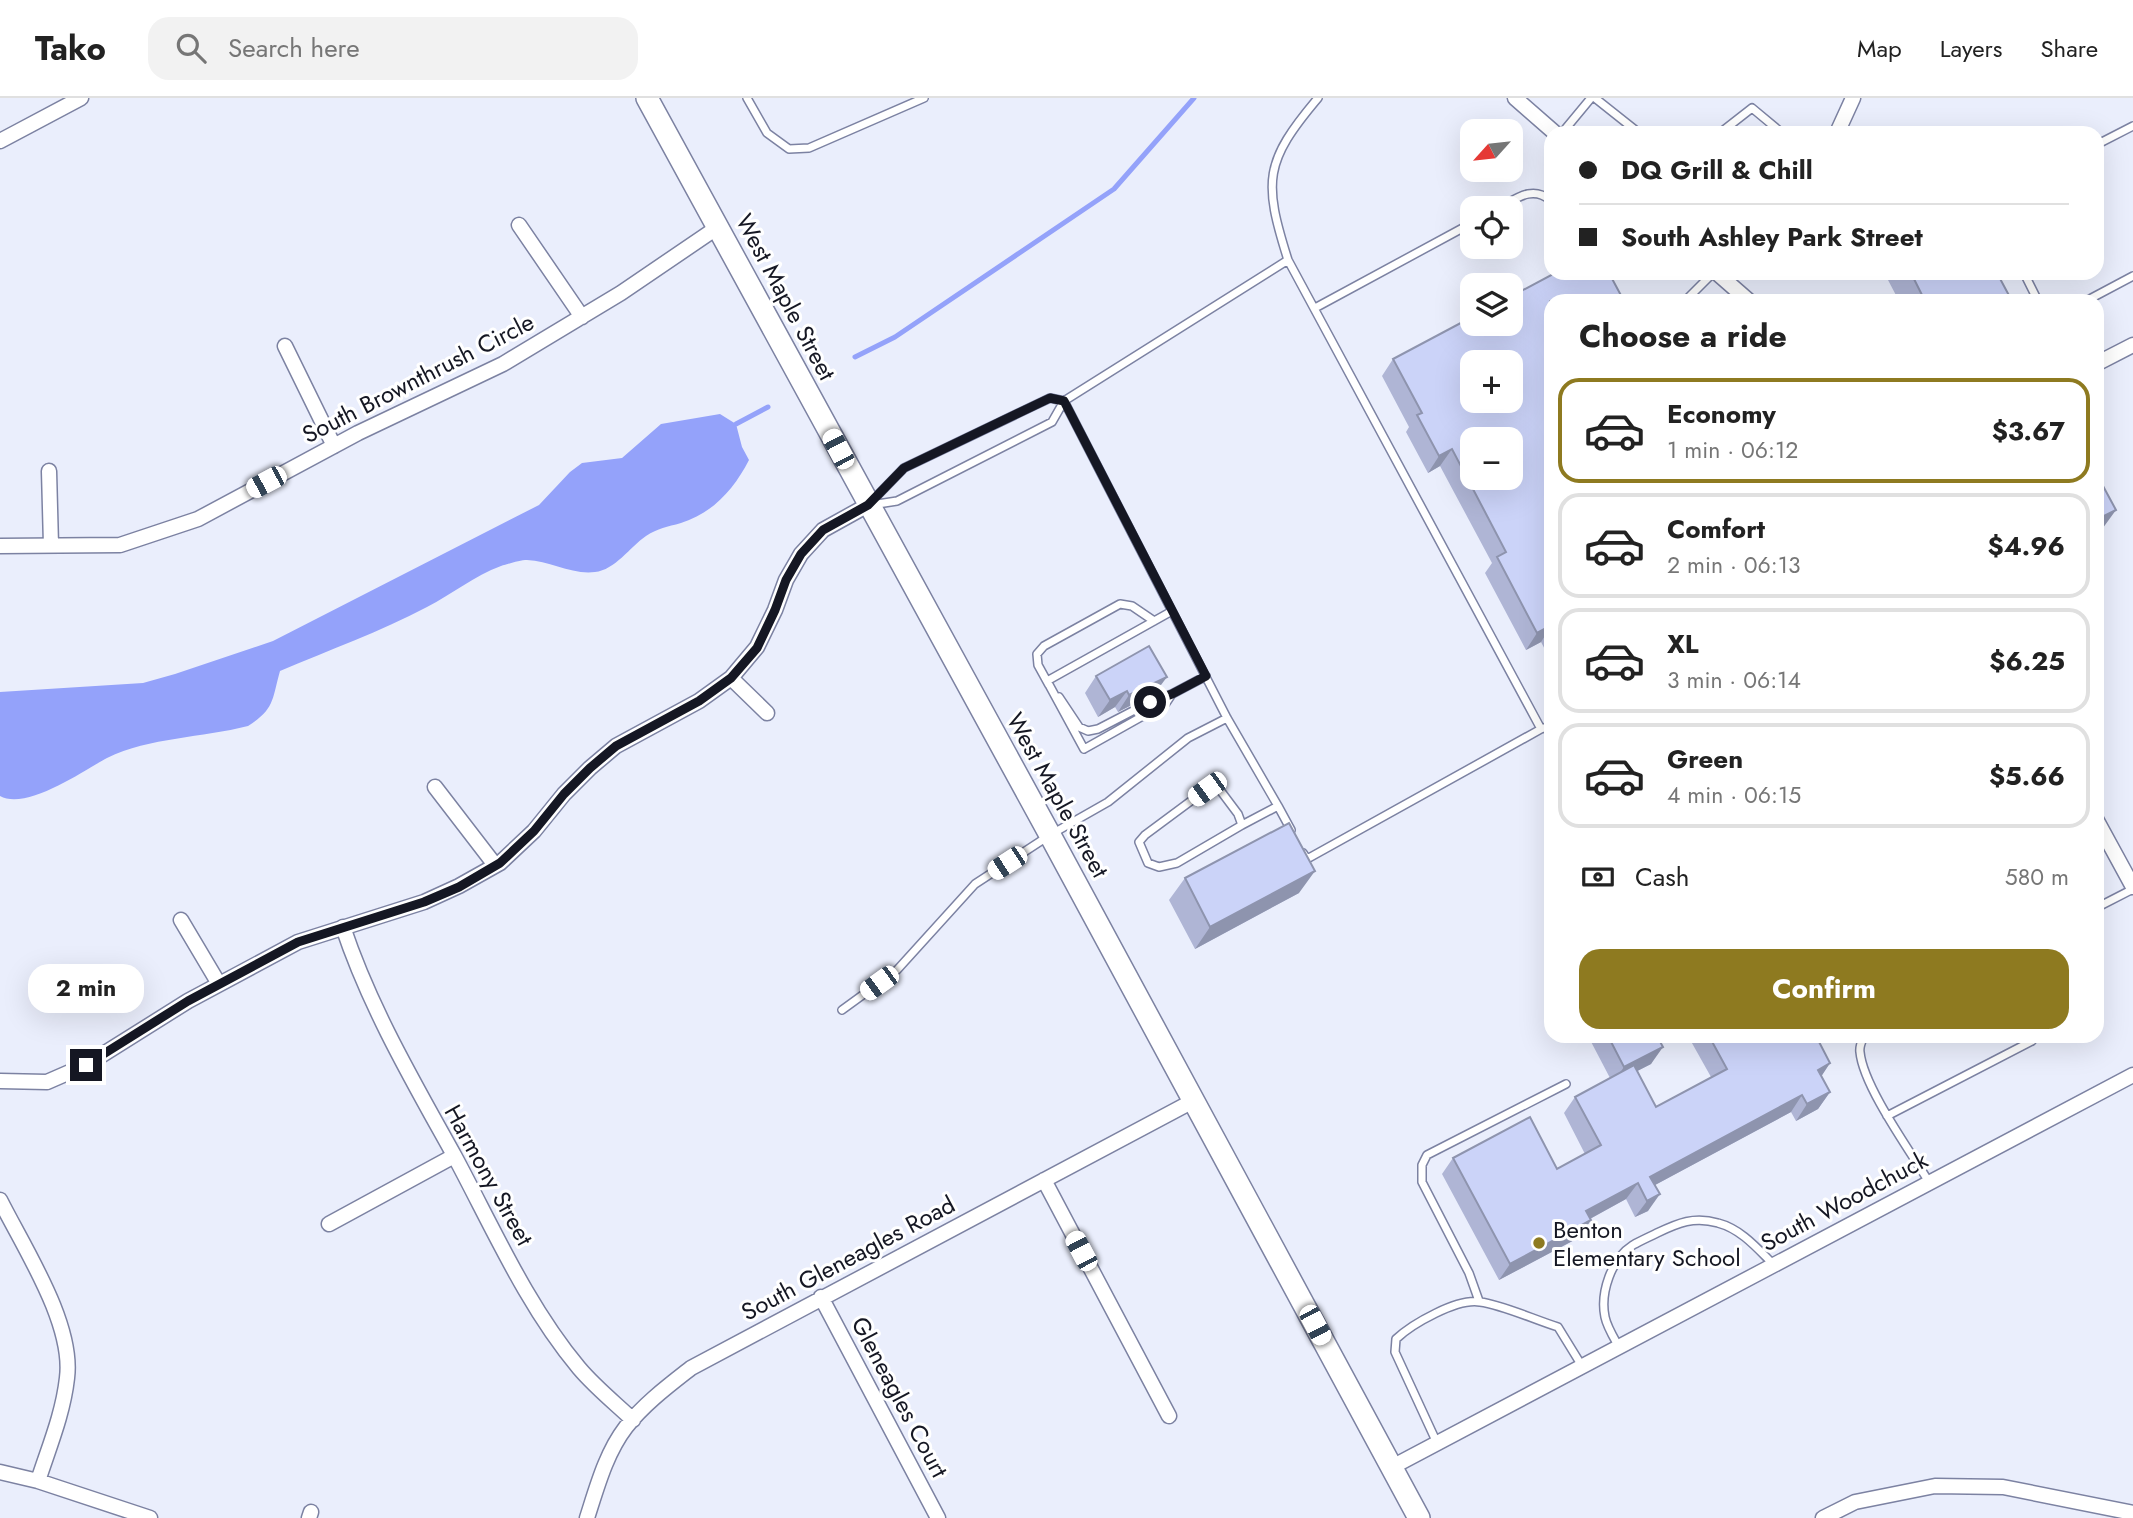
<!DOCTYPE html>
<meta charset="utf-8">
<style>
:root{--surface:#fff;--page:#f2f2f2;--text:#222;--muted:#767676;--line:#e0e0e0;--accent:#8e7a20}
body{margin:0;font-family:Jost,sans-serif;background:var(--page);color:var(--text);height:100vh;display:flex;flex-direction:column;font-size:26px;white-space:nowrap}
*{box-sizing:border-box;margin:0}
p{font-size:23px;color:var(--muted)}
.icon{flex:none;width:38px;height:38px;fill:none;stroke:currentColor;stroke-width:2;stroke-linecap:round;stroke-linejoin:round}
.map{position:relative;flex:1;overflow:hidden}
.panel{position:absolute;left:1544px;top:196px;width:560px;height:749px;display:flex;flex-direction:column;background:var(--surface);border-radius:21px;box-shadow:0 7px 28px #0002}
.panel>*{flex:none}
.hud{position:absolute;left:1544px;top:28px;width:560px;height:154px;border-radius:21px;box-shadow:0 7px 28px #0002;display:grid;align-content:center;height:154px;padding:0 35px;background:var(--surface)}
.needle{width:46px;rotate:243deg}
.fabs{position:absolute;left:1460px;top:21px;display:grid;gap:14px}
.fabs a{display:grid;place-items:center;width:63px;height:63px;border-radius:14px;background:var(--surface);box-shadow:0 7px 28px #0002;font-size:35px}
.end{position:absolute;width:32px;height:32px;margin:-16px;border:9px solid #151723;background:#fff;box-shadow:0 0 0 4px #fff}
.from{border-radius:50%}
.bubble{position:absolute;height:49px;border-radius:21px;background:var(--surface);box-shadow:0 7px 28px #0002;font-size:23px;font-weight:700;line-height:49px;text-align:center}
.car{position:absolute;width:21px;height:42px;margin:-21px -10px;border-radius:9px;box-shadow:0 0 5px 2px #0007;background:linear-gradient(#fff 24%,#345 0 40%,#fff 0 76%,#345 0 86%,#fff 0)}
.hud b{display:flex;align-items:center;gap:24px;height:66px;font-size:26px}
.hud b+b{border-top:2px solid var(--line)}
.hud i{width:18px;height:18px;background:var(--text)}
ul{padding:0;list-style:none}
li{display:flex;align-items:center;gap:21px;height:105px;margin:0 14px 10px;padding:0 21px;border:4px solid var(--line);border-radius:21px}
li div{flex:1}
li b{display:block;font-size:26px}
li em{font-style:normal;font-weight:700}
li.on{border-color:var(--accent)}
li>.icon{width:63px;height:63px;stroke-width:1.5}
h2{padding:0 35px;font-size:32px;line-height:84px}
.pay{display:flex;align-items:center;gap:18px;height:77px;padding:0 35px;font-size:26px}
.pay p{margin-inline-start:auto}
.primary-button{display:flex;gap:14px;margin-top:auto;padding:14px 35px}
.primary-button a{flex:1;height:80px;border-radius:21px;background:var(--accent);color:#fff;font-size:28px;font-weight:700;line-height:80px;text-align:center}
header{display:flex;align-items:center;gap:42px;box-sizing:border-box;height:98px;padding:0 35px;background:var(--surface);border-bottom:2px solid var(--line)}
header strong{font-size:33px}
nav{display:flex;gap:38px;margin-inline-start:auto;font-size:24px}
.search{width:490px;height:63px;background:var(--page);display:flex;align-items:center;gap:18px;box-sizing:border-box;padding:0 24px;border-radius:21px;color:var(--muted);font-size:26px}
.map>svg:first-child{display:block}
</style>
<header>
<strong>Tako</strong>
<div class="search"><svg class="icon" aria-label="search" viewBox="0 0 24 24"><circle cx="10" cy="10" r="6"/><path d="M15 15l6 6"/></svg>Search here</div>
<nav><a>Map</a><a>Layers</a><a>Share</a></nav>
</header>
<div class="map">
<svg width="2133" height="1420" viewBox="0 0 2133 1420">
<rect width="100%" height="100%" fill="#eaeefc"/>
<path fill="#94a2fa" d="M720,316L736,326L742,349L749,362C734,391 713,415 681,425C667,429 658,430 646,438C630,449 615,472 595,474C572,477 550,463 527,462C520,462 508,466 501,468C474,478 452,496 427,509C380,534 329,552 280,573C272,601 275,611 248,628C202,640 150,639 107,660C83,673 26,713 0,698V594L143,585L175,576L273,543L539,407L570,374L582,365L622,360L661,326Z"/>
<g fill="none" stroke-linecap="round" stroke-linejoin="round">
<path stroke="#94a2fa" stroke-width="5" d="M855,259L895,239L1114,91L1194,0
M736,326L768,309"/>
<g stroke="#7c82a2" stroke-width="10">
<path id="service" d="M747,0L767,35L789,51L809,50L924,0
M1318,0C1264,64 1263,83 1288,162L1541,631L1550,628
M1595,0L1639,35
M1562,35L1591,0
M1720,35L1752,10L1782,35
M2096,47L2133,28
M1499,110C1516,101 1532,87 1550,102
M2024,175L2038,203
M1685,203L1713,175
M2086,203L2133,178
M1315,210L1472,125
M1064,303L1227,620L1278,708L1242,727L1238,716L1217,688L1207,691L1145,737L1139,744L1148,765L1159,769L1177,765L1242,727
M871,404L904,370L1050,300L1064,303
M871,407L897,403L1052,324L1064,303L1288,162
M1172,513L1047,583L1084,651L1166,605L1172,596L1206,578
M1049,587L1038,567L1037,556L1044,548L1120,506L1132,508L1154,523
M1059,599L1079,629L1088,633L1098,631L1150,604L1172,596
M1278,708L1291,732
M1303,755L1307,761L1541,631
M2096,810L2133,791
M842,912L897,872L975,786L1050,737L1108,704L1188,640L1227,620
M1864,938C1862,943 1859,948 1860,954C1863,988 1910,1053 1929,1084
M1887,1018L2032,943L2036,938
M1479,1203L1469,1175L1422,1084V1067L1427,1057L1566,986
M1619,1249C1614,1240 1607,1229 1605,1219C1600,1195 1611,1161 1633,1147C1640,1143 1649,1139 1657,1135C1678,1125 1694,1118 1718,1125C1741,1131 1757,1150 1773,1166
M1437,1345L1395,1254L1396,1241C1412,1226 1457,1200 1480,1204C1503,1207 1535,1222 1558,1229L1582,1268"/>
</g>
<g stroke="#7c82a2" stroke-width="17">
<path id="minor" d="M1515,0L1555,35
M1837,35L1853,0
M0,43L81,0
M519,127L582,219
M1717,175L1749,203
M285,248L334,348
M2096,266L2133,247
M49,373L51,447
M0,448L120,447L198,421L358,335L503,266L621,195L718,129
M731,580L767,615
M435,689L495,767
M2096,721L2133,789
M181,822L219,886
M343,829C370,910 414,985 455,1059C493,1130 527,1208 579,1270C595,1289 615,1305 633,1322
M0,983L47,984L86,967L188,903L298,844L424,804L459,788L500,765L534,733L564,696L590,670L616,648L699,603L731,580L757,549L775,512L786,482L801,456L823,432L868,407
M1044,1082L1169,1318
M0,1102C24,1150 74,1226 67,1280C63,1316 49,1349 38,1383
M329,1126L454,1058
M821,1199L938,1420
M1392,1369L2133,977
M0,1374L38,1383L150,1420
M309,1420L311,1414
M587,1420C597,1389 606,1355 626,1329C644,1306 668,1288 691,1270L1193,1003
M1823,1420L1855,1404L1935,1388L2003,1389L2133,1415"/>
</g>
<g stroke="#7c82a2" stroke-width="24">
<path id="secondary" d="M647,0L1050,737L1419,1420"/>
</g>
<use href="#service" stroke="#fff" stroke-width="7"/>
<use href="#minor" stroke="#fff" stroke-width="14"/>
<use href="#secondary" stroke="#fff" stroke-width="21"/>
</g>
<path fill="#afb5d5" d="M1892,175H1997L2012,203H1899L1888,182Z
M1550,203V561L1541,544L1526,552L1485,475L1492,465L1440,368L1428,375L1406,334L1409,329L1382,278L1393,261Z
M1096,578L1155,595L1118,614L1115,609L1098,619L1085,595Z
M1185,780L1299,795L1195,851L1169,802Z
M1588,938H1664L1660,944L1651,966L1637,973L1656,1009L1711,979L1688,938H1816L1830,965L1821,978L1830,994L1818,1011L1796,1023L1791,1014L1655,1087L1648,1113L1635,1119L1626,1101L1590,1121L1580,1139L1499,1182L1442,1076L1453,1060L1557,1071L1585,1056L1564,1015L1575,999L1610,980Z"/>
<path fill="#8e94ae" d="M1452,351L1440,368L1428,375L1439,358Z
M2116,412L2100,434L2096,436V422Z
M1550,528V530L1541,544L1526,552L1537,535Z
M1167,579L1155,595L1118,614L1129,597Z
M1127,593L1115,609L1098,619L1110,602Z
M1315,773L1299,795L1195,851L1210,829Z
M1657,938H1664L1657,948Z
M1663,949L1651,966L1612,986L1624,969Z
M1830,965L1819,982L1818,972Z
M1830,994L1818,1011L1796,1023L1807,1006Z
M1802,997L1791,1014L1642,1094L1650,1079Z
M1638,1085L1626,1101L1575,1129L1586,1113Z
M1660,1096L1648,1113L1635,1119L1647,1103Z
M1591,1122L1580,1139L1499,1182L1510,1166Z"/>
<path fill="#cbd3f8" stroke="#8e94ae" stroke-width="2" fill-rule="evenodd" d="M1555,175H1609L1624,203H1550V528L1537,535L1497,459L1506,454L1452,351L1439,358L1417,317L1422,315L1393,261L1472,219V226H1510V199ZM1472,264H1510V303H1472ZM1472,341H1510V380H1472Z
M1911,175H1997L2012,203H1925Z
M2096,375L2116,412L2096,422Z
M1149,548L1167,579L1129,597L1127,593L1110,602L1096,578Z
M1289,725L1315,773L1210,829L1185,780Z
M1608,938H1657L1663,949L1624,969Z
M1709,938H1816L1830,965L1818,972L1830,994L1807,1006L1802,997L1650,1079L1660,1096L1647,1103L1638,1085L1586,1113L1591,1122L1510,1166L1453,1060L1530,1019L1557,1071L1601,1047L1575,999L1634,967L1656,1009L1727,971Z"/>
<g fill="none" stroke-linecap="round" stroke-linejoin="round">
<path stroke="#151723" stroke-width="9" d="M86,967L188,903L298,844L424,804L459,789L500,765L534,733L564,696L590,670L616,648L699,603L731,580L757,550L775,512L786,482L801,456L823,432L868,407L904,370L1050,300L1064,303L1206,578L1172,596L1150,604"/>
</g>
<circle fill="#8e7a20" stroke="#fff" stroke-width="2.5" cx="1539" cy="1145" r="7"/>
<g text-anchor="middle" dominant-baseline="central" stroke-width="6" stroke-linejoin="round" paint-order="stroke">
<g font-size="24" fill="#151723" stroke="#fff">
<text transform="translate(786 199) rotate(62)">West Maple Street</text>
<text transform="translate(418 280) rotate(-27)">South Brownthrush Circle</text>
<text transform="translate(1058 697) rotate(61)">West Maple Street</text>
<text transform="translate(489 1077) rotate(61)">Harmony Street</text>
<text transform="translate(1844 1103) rotate(-28)">South Woodchuck</text>
<text transform="translate(848 1160) rotate(-28)">South Gleneagles Road</text>
<text transform="translate(900 1299) rotate(62)">Gleneagles Court</text>
</g>
<g font-size="24" fill="#151723" stroke="#fff" text-anchor="start">
<text x="1553" y="1131">Benton<tspan x="1553" dy="28">Elementary School</tspan></text>
</g>
</g>
</svg>
<div class="fabs">
<a><svg class="needle" viewBox="-14 -14 28 28"><path d="M0-13l5 13h-10z" fill="#e53935"/><path d="M0 13l5-13h-10z" fill="#767676"/></svg></a>
<a><svg class="icon" aria-label="locate" viewBox="0 0 24 24"><circle cx="12" cy="12" r="6"/><path d="M12 2v4M12 18v4M2 12h4M18 12h4"/></svg></a>
<a><svg class="icon" aria-label="layers" viewBox="0 0 24 24"><path d="M12 4l9 5-9 5-9-5zM3 14l9 5 9-5"/></svg></a>
<a>+</a>
<a>−</a>
</div>
<i class="end from" style="left:1150px;top:604px"></i>
<i class="end" style="left:86px;top:967px"></i>
<div class="bubble" style="left:28px;top:866px;width:116px">2 min</div>
<i class="car" style="left:838px;top:351px;rotate:332deg"></i>
<i class="car" style="left:266px;top:384px;rotate:242deg"></i>
<i class="car" style="left:1207px;top:691px;rotate:234deg"></i>
<i class="car" style="left:1007px;top:765px;rotate:237deg"></i>
<i class="car" style="left:879px;top:885px;rotate:234deg"></i>
<i class="car" style="left:1081px;top:1153px;rotate:332deg"></i>
<i class="car" style="left:1315px;top:1227px;rotate:152deg"></i>
<div class="hud">
<b><i class="from"></i>DQ Grill &amp; Chill</b>
<b><i></i>South Ashley Park Street</b>
</div>
<section class="panel">
<h2>Choose a ride</h2>
<ul>
<li class="on"><svg class="icon" aria-label="car" viewBox="0 0 24 24"><path d="M5 17H2v-5l4-1 3-4h7l3 4 3 1v5h-3M9 17h6M6 11h13"/><circle cx="7" cy="17" r="2"/><circle cx="17" cy="17" r="2"/></svg><div><b>Economy</b><p>1 min · 06:12</p></div><em>$3.67</em></li>
<li><svg class="icon" aria-label="car" viewBox="0 0 24 24"><path d="M5 17H2v-5l4-1 3-4h7l3 4 3 1v5h-3M9 17h6M6 11h13"/><circle cx="7" cy="17" r="2"/><circle cx="17" cy="17" r="2"/></svg><div><b>Comfort</b><p>2 min · 06:13</p></div><em>$4.96</em></li>
<li><svg class="icon" aria-label="car" viewBox="0 0 24 24"><path d="M5 17H2v-5l4-1 3-4h7l3 4 3 1v5h-3M9 17h6M6 11h13"/><circle cx="7" cy="17" r="2"/><circle cx="17" cy="17" r="2"/></svg><div><b>XL</b><p>3 min · 06:14</p></div><em>$6.25</em></li>
<li><svg class="icon" aria-label="car" viewBox="0 0 24 24"><path d="M5 17H2v-5l4-1 3-4h7l3 4 3 1v5h-3M9 17h6M6 11h13"/><circle cx="7" cy="17" r="2"/><circle cx="17" cy="17" r="2"/></svg><div><b>Green</b><p>4 min · 06:15</p></div><em>$5.66</em></li>
</ul>
<div class="pay"><svg class="icon" aria-label="cash" viewBox="0 0 24 24"><path d="M3 7h18v10H3z"/><circle cx="12" cy="12" r="2"/></svg>Cash<p>580 m</p></div>
<div class="primary-button"><a>Confirm</a></div>
</section>
</div>
